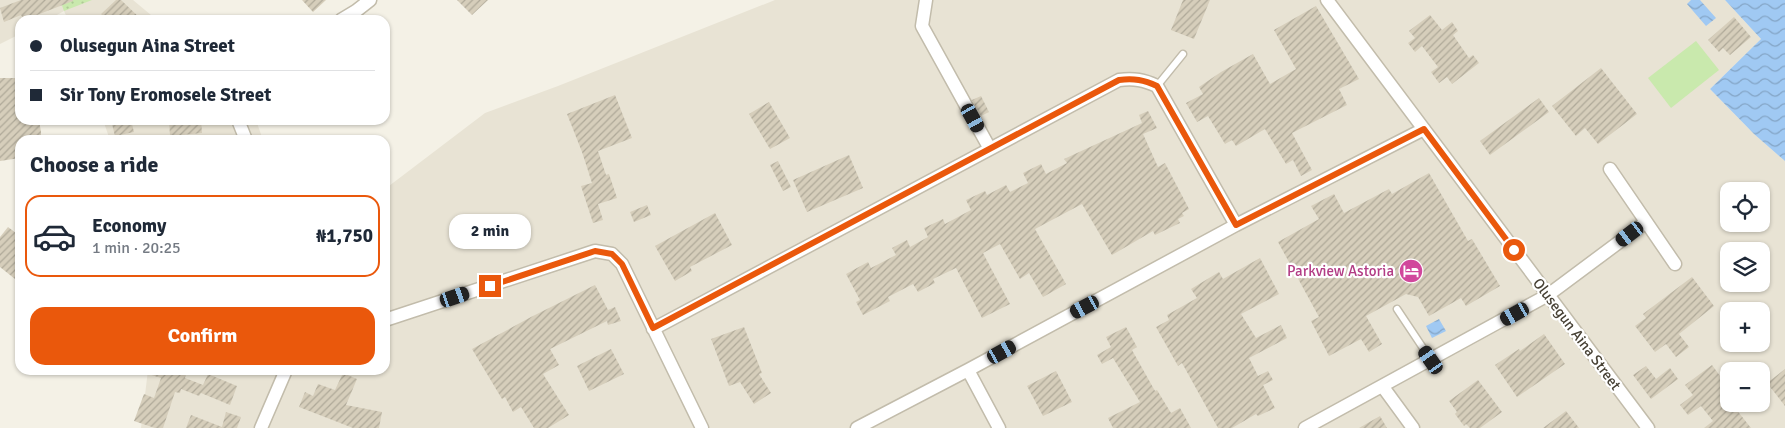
<!DOCTYPE html>
<meta charset="utf-8">
<style>
:root{--surface:#fff;--page:#f6f6f7;--text:#1f2937;--muted:#747a83;--line:#e0e1e3;--accent:#ea580c}
body{margin:0;font-family:Signika,sans-serif;background:var(--page);color:var(--text);height:100vh;display:flex;flex-direction:column;font-size:19px;white-space:nowrap}
*{box-sizing:border-box;margin:0}
p{font-size:16px;color:var(--muted)}
.icon{flex:none;width:28px;height:28px;fill:none;stroke:currentColor;stroke-width:2;stroke-linecap:round;stroke-linejoin:round}
.map{position:relative;flex:1;overflow:hidden}
.side{position:absolute;left:15px;top:135px;width:375px;height:240px;display:flex;flex-direction:column;background:var(--surface);border-radius:15px;box-shadow:0 1px 4px #0004}
.side>*{flex:none}
.top-card{position:absolute;left:15px;top:15px;width:375px;height:110px;border-radius:15px;box-shadow:0 1px 4px #0004;display:grid;align-content:center;height:110px;padding:0 15px;background:var(--surface)}
.controls{position:absolute;left:1720px;top:182px;display:grid;gap:10px}
.controls a{display:grid;place-items:center;width:50px;height:50px;border-radius:10px;background:var(--surface);box-shadow:0 1px 4px #0004;font-size:25px}
.end{position:absolute;width:22px;height:22px;margin:-11px;border:6px solid #ea580c;background:#fff;box-shadow:0 0 0 2px #fff}
.from{border-radius:50%}
.bubble{position:absolute;height:35px;border-radius:15px;background:var(--surface);box-shadow:0 1px 4px #0004;font-size:16px;font-weight:800;line-height:35px;text-align:center}
.car{position:absolute;width:15px;height:30px;margin:-15px -8px;border-radius:6px;box-shadow:0 0 4px 1px #0007;background:linear-gradient(#222 24%,#8ab4d8 0 40%,#222 0 76%,#8ab4d8 0 86%,#222 0)}
.top-card b{display:flex;align-items:center;gap:18px;height:48px;font-size:19px}
.top-card b+b{border-top:1px solid var(--line)}
.top-card i{width:12px;height:12px;background:var(--text)}
ul{padding:0;list-style:none}
li{display:flex;align-items:center;gap:15px;height:82px;margin:0 10px 8px;padding:0 5px;border:2px solid transparent;border-radius:15px}
li div{flex:1}
li b{display:block;font-size:19px}
li em{font-style:normal;font-weight:800}
li.active{border-color:var(--accent)}
li>.icon{width:45px;height:45px;stroke-width:1.5}
h2{padding:0 15px;font-size:22px;line-height:60px}
.action{display:flex;gap:10px;margin-top:auto;padding:10px 15px}
.action a{flex:1;height:58px;border-radius:15px;background:var(--accent);color:#fff;font-size:20px;font-weight:800;line-height:58px;text-align:center}
.map>svg:first-child{display:block}
</style>
<div class="map">
<svg width="1785" height="428" viewBox="0 0 1785 428">
<defs>
<pattern id="grass-dots" width="8" height="8" patternUnits="userSpaceOnUse" patternTransform="scale(1.25)"><rect width="8" height="8" fill="#c9e9ad"/><path d="M2 2h.1M6 6h.1" fill="none" stroke="#aec995" stroke-width="1.8" stroke-linecap="round"/></pattern>
<pattern id="water-waves" width="16" height="10" patternUnits="userSpaceOnUse" patternTransform="scale(1.25)"><rect width="16" height="10" fill="#a0c9f3"/><path d="M0 5q4-4 8 0t8 0" fill="none" stroke="#84a5c6"/></pattern>
<pattern id="building-hatch" width="6" height="6" patternUnits="userSpaceOnUse" patternTransform="scale(1.25)"><rect width="6" height="6" fill="#d6cebb"/><path d="M-1 1l2-2M0 6l6-6M5 7l2-2" fill="none" stroke="#afa999"/></pattern>
</defs>
<rect width="100%" height="100%" fill="#f4f1e6"/>
<path fill="#e8e3d4" fill-rule="evenodd" d="M0,0H133L157,20H68L64,11L48,20H20V34L0,44Z
M775,0H1725L1761,39L1710,89L1754,134L1785,161V428H141L148,370H385V189L485,113L558,86ZM1729,191H1761V224H1729ZM1729,251H1761V284H1729ZM1729,311H1761V344H1729ZM1729,371H1761V404H1729Z
M103,120H256L263,140H218L219,135L181,140H110Z"/>
<path fill="url(#grass-dots)" d="M60,0H92L64,11Z"/>
<path fill="#c9e9ad" d="M1696,41L1719,70L1671,108L1648,78Z"/>
<path fill="url(#water-waves)" d="M1691,0H1700L1716,18L1706,26L1687,4Z
M1725,0H1785V161L1754,134L1710,89L1761,39Z
M1439,319L1446,331L1432,338L1426,326Z"/>
<path fill="url(#building-hatch)" d="M21,0H73V1L24,20L21,15L4,22L0,8Z
M116,0H121L142,20H107L101,14Z
M302,0H326L313,12Z
M457,0H488L472,15Z
M1183,0H1210L1194,39L1171,30Z
M1316,6L1359,79L1339,89L1347,105L1292,133L1312,170L1301,176L1293,160L1286,164L1265,129L1236,146L1232,140L1225,144L1208,116L1197,122L1186,103L1203,94L1199,87L1221,72L1253,54L1270,84L1296,69L1274,30Z
M1430,15L1442,30L1452,22L1458,31L1453,35L1469,58L1473,55L1479,63L1452,84L1447,77L1439,83L1431,72L1438,67L1422,46L1415,52L1408,43L1415,38L1409,31Z
M1734,17L1751,37L1730,55L1723,48L1719,52L1708,40Z
M1601,68L1637,114L1598,144L1585,128L1576,136L1552,106Z
M0,78H20V120H39L41,132V140H20V158L0,161Z
M615,95L632,138L598,151L606,175L609,174L617,198L598,204L603,220L593,223L581,186L592,183L582,152L567,114Z
M981,96L989,112L981,116L972,100Z
M1539,98L1549,112L1490,155L1480,141Z
M769,102L790,138L770,149L749,114Z
M1148,111L1157,128L1143,134L1158,167L1165,163L1189,209L1182,213L1184,216L1178,219L1180,223L1155,235L1153,231L1112,255L1082,204L1035,229L1066,284L1043,297L1029,273L1020,279L1000,244L983,253L1010,304L982,318L956,268L933,279L935,283L918,292L913,284L888,297L890,301L863,315L856,302L860,300L846,274L868,262L871,268L896,255L892,248L907,240L910,247L928,237L924,228L943,219L945,224L971,210L966,200L985,191L987,195L1006,185L1010,192L1028,183L1023,173L1041,164L1046,174L1067,163L1064,159L1142,123L1139,115Z
M111,120H131L134,132L115,136Z
M169,120H201L202,133L170,136Z
M849,155L863,188L807,212L793,180Z
M778,161L791,187L783,191L770,165Z
M1429,173L1468,241L1472,239L1500,286L1466,306L1461,298L1429,316L1418,297L1406,294L1366,316L1382,344L1369,352L1361,339L1329,356L1311,321L1319,317L1278,242L1319,219L1311,206L1334,194L1344,213L1389,189L1392,194Z
M647,205L651,215L634,222L630,212Z
M715,213L732,245L690,267L692,271L675,281L655,246Z
M8,227L20,236V283L0,267V237Z
M1260,258L1279,294L1241,314L1256,338L1281,325L1287,338L1249,358L1258,376L1268,371L1273,380L1263,385L1275,408L1258,416L1256,414L1232,428H1218L1182,363L1178,366L1156,327L1169,320L1167,315L1197,298L1191,289L1219,272L1223,279Z
M1692,277L1714,306L1679,334L1689,347L1676,357L1666,344L1655,352L1635,326L1646,318L1643,314Z
M595,285L608,310L615,307L621,321L608,325L607,321L550,349L559,365L543,374L569,415L548,428H534L521,407L513,412L505,397L502,399L472,349L531,317Z
M744,327L762,373L759,374L771,393L754,404L740,382L729,386L711,339Z
M1126,327L1137,347L1132,350L1155,391L1157,390L1171,413L1180,408L1191,428H1113L1108,418L1140,402L1113,358L1102,364L1097,355L1111,347L1106,337Z
M1544,334L1565,364L1517,397L1495,365L1519,349L1520,351Z
M611,349L624,374L589,391L577,366Z
M1712,365L1729,388V404H1732L1751,428H1704L1713,421L1701,406L1688,415L1680,405L1693,395L1685,385Z
M1646,366L1656,379L1670,368L1678,379L1651,399L1633,375Z
M1785,369V406L1767,383Z
M143,370H187L185,378L203,385L208,374L237,386L230,405L201,393L199,396L181,389L180,393L175,392L163,428H155L134,421L144,394L154,398L161,378L142,372Z
M1056,371L1072,402L1043,416L1027,386Z
M343,373L357,379L346,405L382,412L379,428H353L299,407L305,392L313,396L318,384L335,390Z
M1478,380L1502,412L1480,428H1470L1466,424L1464,426L1455,414L1457,412L1449,401Z
M1566,411L1579,428H1543Z
M226,412L241,417L237,428H186L191,415L222,427Z
M1380,416L1387,428H1359Z"/>
<g fill="none" stroke-linecap="round" stroke-linejoin="round">
<g stroke="#c2bcab" stroke-width="9">
<path id="lane" d="M1157,86L1183,54
M1397,309L1431,360"/>
</g>
<g stroke="#c2bcab" stroke-width="15">
<path id="street" d="M926,0L922,26L990,149
M1327,0L1648,428
M341,20L356,11L370,0
M238,120L246,140
M1610,169L1675,264
M385,320L595,251L612,254L622,264L702,428
M653,329L1119,80C1134,78 1144,80 1157,86L1236,225
M968,370L999,428
M1383,387L1413,428
M261,428L286,370
M857,428L968,370L1236,225L1424,129
M1305,428L1548,295L1646,222"/>
</g>
<use href="#lane" stroke="#fff" stroke-width="6"/>
<use href="#street" stroke="#fff" stroke-width="12"/>
</g>
<g fill="none" stroke-linecap="round" stroke-linejoin="round">
<path stroke="#ea580c" stroke-width="6" d="M490,286L595,251L612,254L622,264L653,328L1119,80C1134,78 1144,80 1157,86L1236,225L1424,129L1514,250"/>
</g>
<defs>
<g id="hotel-disc" transform="scale(1.25)"><circle r="9.5" fill="#d1479c" stroke="#fff"/><path d="M-6-4.5h1.5V1H6V5H4.5V3h-9V5H-6ZM-4 0a1.8 1.8 0 1 1 3.6 0ZM.5 0V-2.5h3Q6-2.5 6 0Z" fill="#fff"/></g>
</defs>
<g fill-rule="evenodd">
<use href="#hotel-disc" x="1411" y="271"/>
</g>
<g text-anchor="middle" dominant-baseline="central" stroke-width="4.5" stroke-linejoin="round" paint-order="stroke">
<g font-size="15" fill="#b23c85" stroke="#fff" text-anchor="end">
<text x="1394" y="271">Parkview Astoria</text>
</g>
<g font-size="15" fill="#474135" stroke="#fff">
<text transform="translate(1577 334) rotate(53)">Olusegun Aina Street</text>
</g>
</g>
</svg>
<div class="controls">
<a><svg class="icon" aria-label="locate" viewBox="0 0 24 24"><circle cx="12" cy="12" r="6"/><path d="M12 2v4M12 18v4M2 12h4M18 12h4"/></svg></a>
<a><svg class="icon" aria-label="layers" viewBox="0 0 24 24"><path d="M12 4l9 5-9 5-9-5zM3 14l9 5 9-5"/></svg></a>
<a>+</a>
<a>−</a>
</div>
<i class="end from" style="left:1514px;top:250px"></i>
<i class="end" style="left:490px;top:286px"></i>
<div class="bubble" style="left:449px;top:214px;width:82px">2 min</div>
<i class="car" style="left:973px;top:118px;rotate:151deg"></i>
<i class="car" style="left:1630px;top:234px;rotate:233deg"></i>
<i class="car" style="left:455px;top:297px;rotate:71deg"></i>
<i class="car" style="left:1085px;top:307px;rotate:242deg"></i>
<i class="car" style="left:1515px;top:314px;rotate:241deg"></i>
<i class="car" style="left:1002px;top:352px;rotate:61deg"></i>
<i class="car" style="left:1431px;top:360px;rotate:325deg"></i>
<div class="top-card">
<b><i class="from"></i>Olusegun Aina Street</b>
<b><i></i>Sir Tony Eromosele Street</b>
</div>
<section class="side">
<h2>Choose a ride</h2>
<ul>
<li class="active"><svg class="icon" aria-label="car" viewBox="0 0 24 24"><path d="M5 17H2v-5l4-1 3-4h7l3 4 3 1v5h-3M9 17h6M6 11h13"/><circle cx="7" cy="17" r="2"/><circle cx="17" cy="17" r="2"/></svg><div><b>Economy</b><p>1 min · 20:25</p></div><em>₦1,750</em></li>
</ul>
<div class="action"><a>Confirm</a></div>
</section>
</div>
